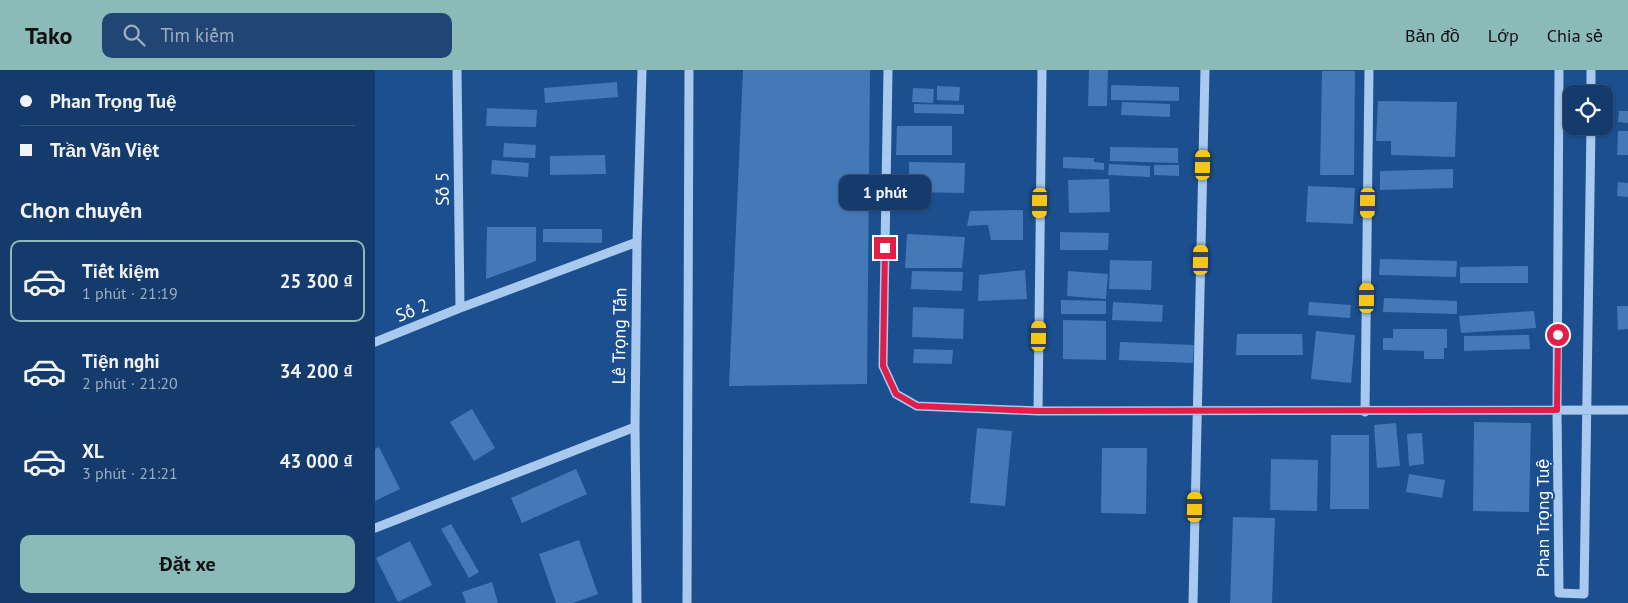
<!DOCTYPE html>
<html lang="vi">
<meta charset="utf-8">
<style>
:root{--surface:#143b6b;--page:#214673;--text:#f1f3f6;--muted:#9dadc1;--line:#33557e;--accent:#8bbbb9}
body{margin:0;font-family:"PT Sans",sans-serif;background:var(--page);color:var(--text);height:100vh;display:flex;flex-direction:column;font-size:19px;white-space:nowrap}
*{box-sizing:border-box;margin:0}
p{font-size:16px;color:var(--muted)}
.icon{flex:none;width:28px;height:28px;fill:none;stroke:currentColor;stroke-width:2;stroke-linecap:round;stroke-linejoin:round}
.map{position:relative;flex:1;overflow:hidden}
.drawer{display:flex;flex-direction:column;background:var(--surface);width:375px}
.drawer>*{flex:none}
.hud{display:grid;align-content:center;height:110px;padding:0 20px;background:var(--surface)}
.controls{position:absolute;left:1188px;top:15px;display:grid;gap:10px}
.controls a{display:grid;place-items:center;width:50px;height:50px;border-radius:10px;background:var(--surface);box-shadow:0 1px 4px #0004,0 0 0 1px var(--line);font-size:25px}
.end{position:absolute;width:22px;height:22px;margin:-11px;border:6px solid #e11d48;background:#fff;box-shadow:0 0 0 2px #fff}
.from{border-radius:50%}
.bubble{position:absolute;height:35px;border-radius:10px;background:var(--surface);box-shadow:0 1px 4px #0004,0 0 0 1px var(--line);font-size:16px;font-weight:600;line-height:35px;text-align:center}
.car{position:absolute;width:15px;height:30px;margin:-15px -8px;border-radius:6px;box-shadow:0 0 4px 1px #0007;background:linear-gradient(#f5c518 24%,#345 0 40%,#f5c518 0 76%,#345 0 86%,#f5c518 0)}
.hud b{display:flex;align-items:center;gap:18px;height:48px;font-size:19px}
.hud b+b{border-top:1px solid var(--line)}
.hud i{width:12px;height:12px;background:var(--text)}
ul{padding:0;list-style:none}
li{display:flex;align-items:center;gap:15px;height:82px;margin:0 10px 8px;padding:0 10px;border:2px solid transparent;border-radius:10px}
li div{flex:1}
li b{display:block;font-size:19px}
li em{font-style:normal;font-weight:600}
li.selected{border-color:var(--accent)}
li>.icon{width:45px;height:45px;stroke-width:1.5}
h2{padding:0 20px;font-size:22px;line-height:60px}
.primary-button{display:flex;gap:10px;margin-top:auto;padding:10px 20px}
.primary-button a{flex:1;height:58px;border-radius:10px;background:var(--accent);color:#111;font-size:20px;font-weight:600;line-height:58px;text-align:center}
header{display:flex;align-items:center;gap:30px;box-sizing:border-box;height:70px;padding:0 25px;background:var(--accent);color:#111}
header strong{font-size:24px}
nav{display:flex;gap:28px;margin-inline-start:auto;font-size:18px}
.search{width:350px;height:45px;background:var(--page);display:flex;align-items:center;gap:12px;box-sizing:border-box;padding:0 18px;border-radius:10px;color:var(--muted);font-size:19px}
main{display:flex;flex:1;min-height:0}
.map>svg:first-child{display:block}
</style>
<header>
<strong>Tako</strong>
<div class="search"><svg class="icon" aria-label="search" viewBox="0 0 24 24"><circle cx="10" cy="10" r="6"/><path d="M15 15l6 6"/></svg>Tìm kiếm</div>
<nav><a>Bản đồ</a><a>Lớp</a><a>Chia sẻ</a></nav>
</header>
<main>
<section class="drawer">
<div class="hud">
<b><i class="from"></i>Phan Trọng Tuệ</b>
<b><i></i>Trần Văn Việt</b>
</div>
<h2>Chọn chuyến</h2>
<ul>
<li class="selected"><svg class="icon" aria-label="car" viewBox="0 0 24 24"><path d="M5 17H2v-5l4-1 3-4h7l3 4 3 1v5h-3M9 17h6M6 11h13"/><circle cx="7" cy="17" r="2"/><circle cx="17" cy="17" r="2"/></svg><div><b>Tiết kiệm</b><p>1 phút · 21:19</p></div><em>25 300 ₫</em></li>
<li><svg class="icon" aria-label="car" viewBox="0 0 24 24"><path d="M5 17H2v-5l4-1 3-4h7l3 4 3 1v5h-3M9 17h6M6 11h13"/><circle cx="7" cy="17" r="2"/><circle cx="17" cy="17" r="2"/></svg><div><b>Tiện nghi</b><p>2 phút · 21:20</p></div><em>34 200 ₫</em></li>
<li><svg class="icon" aria-label="car" viewBox="0 0 24 24"><path d="M5 17H2v-5l4-1 3-4h7l3 4 3 1v5h-3M9 17h6M6 11h13"/><circle cx="7" cy="17" r="2"/><circle cx="17" cy="17" r="2"/></svg><div><b>XL</b><p>3 phút · 21:21</p></div><em>43 000 ₫</em></li>
</ul>
<div class="primary-button"><a>Đặt xe</a></div>
</section>
<div class="map">
<svg width="1253" height="533" viewBox="0 0 1253 533">
<rect width="100%" height="100%" fill="#1b4f8f"/>
<path fill="#4478b7" d="M368,0H495L492,314L354,316Z
M714,0H733L732,36H713Z
M947,1H980L979,105H945Z
M242,12L243,27L170,33L169,18Z
M736,15L804,17V31L736,30Z
M562,16L585,17L584,31L562,30Z
M538,18L559,19L558,33L537,32Z
M1003,31L1082,32L1080,87L1016,85V71H1001Z
M747,32L795,34V47L746,45Z
M539,34L589,35V44L539,43Z
M112,38L162,40L161,57L111,56Z
M1244,41H1253V53L1243,52Z
M522,56H577V85H521Z
M1243,61H1253V85H1242Z
M129,73L161,75L160,88L128,87Z
M735,77L803,78V93L735,91Z
M230,85L231,104L175,105V86Z
M688,87L719,88V92L729,93V100L688,98Z
M117,90L154,93L153,107L116,104Z
M534,92L590,93L589,123L534,122Z
M734,94L775,96V107L733,105Z
M779,95H804V106L779,105Z
M1078,99V118L1005,120V101Z
M734,109L735,142L694,143L693,110Z
M1243,112L1253,113V127L1242,126Z
M933,116L980,118L978,154L931,152Z
M648,140V170H616L613,155L592,156L595,141Z
M112,157H161V191L111,209Z
M168,159H227V173L168,172Z
M685,162L734,163L733,180H685Z
M532,164L590,167L587,198H530Z
M1005,189L1082,191L1081,207L1004,205Z
M735,190L777,191L776,220L734,219Z
M1153,196V213H1085V197Z
M650,200L652,229L603,231L604,205Z
M537,201L588,202L587,221L536,219Z
M693,201L733,204L731,229L692,226Z
M1009,228L1082,231V244L1008,242Z
M686,230L731,231V244H686Z
M738,232L788,235L787,252L737,250Z
M934,232L976,235L975,248L933,245Z
M1242,236H1253V259L1243,260Z
M538,237L589,239L588,269L537,267Z
M1159,241L1161,258L1086,263L1084,246Z
M688,250L731,251V290L688,289Z
M1018,259H1072V278H1069V289H1049V281L1008,280V268H1018Z
M941,261L980,265L976,313L936,309Z
M862,264H927L928,285H861Z
M1154,265L1155,279L1089,281V266Z
M745,272L819,275L818,293L744,290Z
M539,279L578,280L577,294L538,293Z
M97,339L120,378L99,391L75,352Z
M1099,352L1156,353L1154,442L1098,441Z
M1021,353L1025,396L1002,398L999,355Z
M602,358L637,361L630,436L595,433Z
M1047,363L1049,394L1034,396L1032,364Z
M956,365H994V439H955Z
M4,377L25,419L0,431V379Z
M727,378H772L771,444L726,443Z
M896,389L943,390L942,441L895,440Z
M201,399L212,424L147,453L136,428Z
M1034,404L1070,410L1067,428L1031,422Z
M858,447L900,448L897,533H855Z
M76,454L104,502L94,508L66,459Z
M204,470L223,524L198,533H181L164,484Z
M35,471L57,515L23,532L1,488Z
M117,512L123,533H91L87,522Z"/>
<g fill="none" stroke-linecap="round" stroke-linejoin="round">
<path stroke="#a9c9ee" stroke-width="9" d="M82,0L85,238
M513,0L508,296L521,324L542,336L663,341L1253,340
M1184,0L1182,340L1184,523L1209,524L1216,56
M1216,24V0
M0,272L85,238L262,172
M663,341L667,0
M990,342L994,0
M0,458L260,357
M262,533L260,357L262,172L267,0
M312,533L314,0
M818,533L830,0"/>
</g>
<g fill="none" stroke-linecap="round" stroke-linejoin="round">
<path stroke="#e11d48" stroke-width="6" d="M510,178L508,296L521,324L542,336L662,341L1182,340L1183,265"/>
</g>
<g text-anchor="middle" dominant-baseline="central" stroke-width="4" stroke-linejoin="round" paint-order="stroke">
<g font-size="18" fill="#fff" stroke="#1b4f8f">
<text transform="translate(67 119) rotate(-91)">Số 5</text>
<text transform="translate(37 240) rotate(-22)">Số 2</text>
<text transform="translate(244 266) rotate(-89)">Lê Trọng Tấn</text>
<text transform="translate(1167 448) rotate(-90)">Phan Trọng Tuệ</text>
</g>
</g>
</svg>
<div class="controls">
<a><svg class="icon" aria-label="locate" viewBox="0 0 24 24"><circle cx="12" cy="12" r="6"/><path d="M12 2v4M12 18v4M2 12h4M18 12h4"/></svg></a>
</div>
<i class="end from" style="left:1183px;top:265px"></i>
<i class="end" style="left:510px;top:178px"></i>
<div class="bubble" style="left:464px;top:105px;width:92px">1 phút</div>
<i class="car" style="left:828px;top:95px;rotate:1deg"></i>
<i class="car" style="left:665px;top:133px;rotate:181deg"></i>
<i class="car" style="left:993px;top:133px;rotate:181deg"></i>
<i class="car" style="left:826px;top:190px;rotate:1deg"></i>
<i class="car" style="left:992px;top:228px;rotate:1deg"></i>
<i class="car" style="left:664px;top:266px;rotate:1deg"></i>
<i class="car" style="left:820px;top:437px;rotate:1deg"></i>
</div>
</main>
